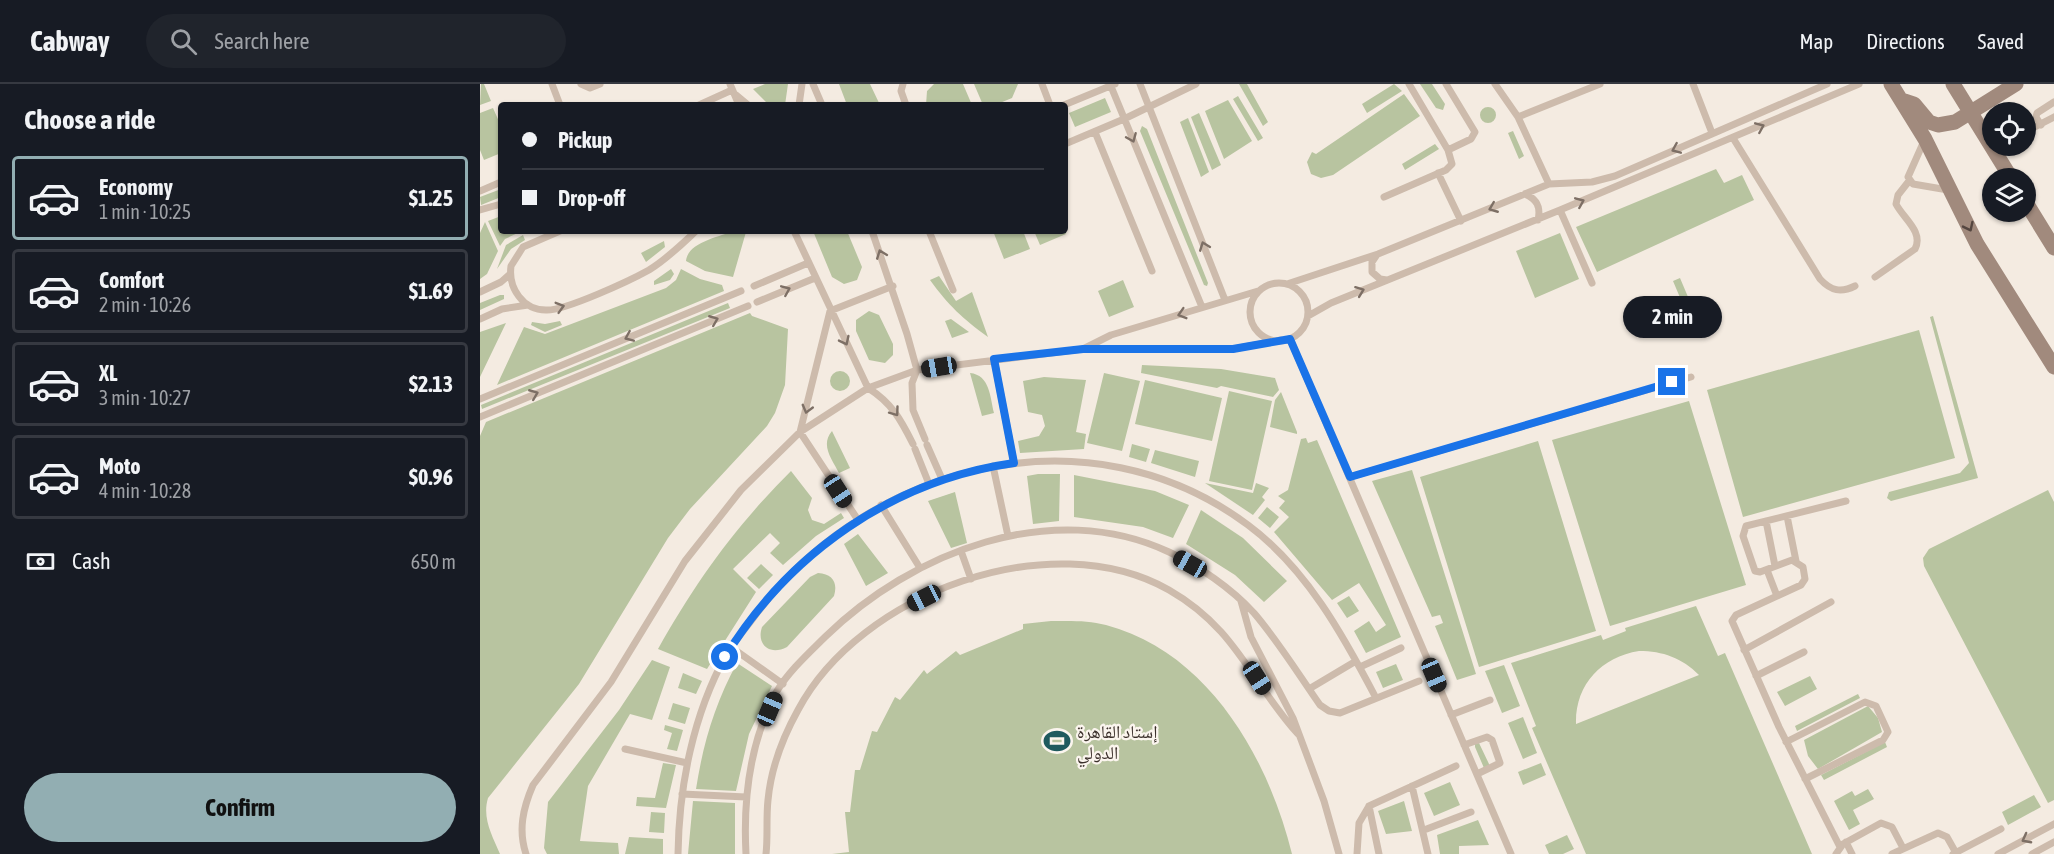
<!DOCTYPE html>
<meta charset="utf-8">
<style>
:root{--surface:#171b24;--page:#20242c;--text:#f1f3f6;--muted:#9ea1a6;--line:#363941;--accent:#92aeb2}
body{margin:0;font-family:"Asap Condensed","Noto Naskh Arabic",sans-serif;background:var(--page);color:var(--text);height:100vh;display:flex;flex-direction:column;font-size:22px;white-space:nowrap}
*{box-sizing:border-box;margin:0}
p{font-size:20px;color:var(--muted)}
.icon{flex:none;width:33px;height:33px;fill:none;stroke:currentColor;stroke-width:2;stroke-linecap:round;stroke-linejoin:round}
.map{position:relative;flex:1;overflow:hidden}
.drawer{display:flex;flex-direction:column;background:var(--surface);width:480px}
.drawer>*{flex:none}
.banner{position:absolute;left:18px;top:18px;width:570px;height:132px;border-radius:6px;box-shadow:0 2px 4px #0004;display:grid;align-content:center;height:132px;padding:0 24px;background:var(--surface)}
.buttons{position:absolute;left:1502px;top:18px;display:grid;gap:12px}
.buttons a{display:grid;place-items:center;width:54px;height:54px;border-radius:50%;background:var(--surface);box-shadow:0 2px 4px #0004;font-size:30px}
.end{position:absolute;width:27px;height:27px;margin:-14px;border:8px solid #1a73e8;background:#fff;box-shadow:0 0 0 3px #fff}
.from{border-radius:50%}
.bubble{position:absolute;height:42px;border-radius:21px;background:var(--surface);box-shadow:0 2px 4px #0004;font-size:20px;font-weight:700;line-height:42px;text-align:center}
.car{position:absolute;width:18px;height:36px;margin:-18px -9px;border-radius:8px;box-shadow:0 0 4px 2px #0007;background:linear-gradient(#222 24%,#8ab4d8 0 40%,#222 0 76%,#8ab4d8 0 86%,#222 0)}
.banner b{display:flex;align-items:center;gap:21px;height:57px;font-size:22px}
.banner b+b{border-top:2px solid var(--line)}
.banner i{width:15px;height:15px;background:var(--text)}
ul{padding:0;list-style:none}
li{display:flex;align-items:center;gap:18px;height:84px;margin:0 12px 9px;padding:0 12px;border:3px solid var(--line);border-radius:6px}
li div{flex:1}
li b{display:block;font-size:22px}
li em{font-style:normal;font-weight:700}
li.on{border-color:var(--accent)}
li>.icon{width:54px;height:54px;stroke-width:1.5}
h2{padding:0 24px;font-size:27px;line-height:72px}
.pay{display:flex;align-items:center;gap:15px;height:66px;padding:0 24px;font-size:22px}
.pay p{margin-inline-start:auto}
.action{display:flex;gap:12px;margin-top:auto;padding:12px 24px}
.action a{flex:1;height:69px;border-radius:36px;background:var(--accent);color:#111;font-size:24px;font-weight:700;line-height:69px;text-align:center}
header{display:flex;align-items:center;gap:36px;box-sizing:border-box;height:84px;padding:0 30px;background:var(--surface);border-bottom:2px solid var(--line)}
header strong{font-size:28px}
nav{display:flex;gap:33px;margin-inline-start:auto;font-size:21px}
.search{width:420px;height:54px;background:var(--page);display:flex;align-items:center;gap:15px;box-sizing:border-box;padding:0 21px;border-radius:33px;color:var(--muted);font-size:22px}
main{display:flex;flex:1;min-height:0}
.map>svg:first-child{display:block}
</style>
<header>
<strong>Cabway</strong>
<div class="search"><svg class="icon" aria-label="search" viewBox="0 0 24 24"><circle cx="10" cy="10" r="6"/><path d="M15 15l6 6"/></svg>Search here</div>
<nav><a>Map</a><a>Directions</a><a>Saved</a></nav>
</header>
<main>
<section class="drawer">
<h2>Choose a ride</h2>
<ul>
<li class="on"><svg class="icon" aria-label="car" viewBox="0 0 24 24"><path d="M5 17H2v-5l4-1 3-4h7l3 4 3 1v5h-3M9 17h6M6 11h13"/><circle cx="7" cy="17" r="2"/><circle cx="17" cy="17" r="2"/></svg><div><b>Economy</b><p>1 min · 10:25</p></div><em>$1.25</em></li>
<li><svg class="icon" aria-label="car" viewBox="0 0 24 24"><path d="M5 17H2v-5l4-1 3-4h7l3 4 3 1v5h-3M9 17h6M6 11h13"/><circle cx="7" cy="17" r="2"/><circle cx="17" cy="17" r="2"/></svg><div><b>Comfort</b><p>2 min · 10:26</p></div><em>$1.69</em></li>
<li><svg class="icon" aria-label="car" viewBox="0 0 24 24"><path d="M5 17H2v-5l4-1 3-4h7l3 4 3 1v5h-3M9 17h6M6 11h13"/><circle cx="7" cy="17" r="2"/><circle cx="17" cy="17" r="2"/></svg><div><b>XL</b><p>3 min · 10:27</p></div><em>$2.13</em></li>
<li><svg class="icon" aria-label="car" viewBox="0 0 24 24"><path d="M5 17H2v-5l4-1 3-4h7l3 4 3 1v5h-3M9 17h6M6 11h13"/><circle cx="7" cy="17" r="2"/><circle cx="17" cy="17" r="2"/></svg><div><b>Moto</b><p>4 min · 10:28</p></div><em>$0.96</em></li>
</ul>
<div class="pay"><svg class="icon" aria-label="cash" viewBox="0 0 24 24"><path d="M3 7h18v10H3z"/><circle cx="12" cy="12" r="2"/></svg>Cash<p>650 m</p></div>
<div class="action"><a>Confirm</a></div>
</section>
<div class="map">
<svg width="1574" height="770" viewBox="0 0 1574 770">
<rect width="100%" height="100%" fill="#f4ebe1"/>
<path fill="#b8c4a0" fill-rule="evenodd" d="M1,0H4L11,17L0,21Z
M285,0H308L305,21H289L273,5Z
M359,0H390L400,21H367Z
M454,0H483L492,21H446L447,7Z
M494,0H538L532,14L515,21H503Z
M759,0H767L788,38L783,42Z
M914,0L922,7L887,29L882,20Z
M940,0H952L965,20L963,26L956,24Z
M924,10L940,32L853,91L841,94L831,90L827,78L832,68L836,70Z
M758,12L783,54L778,57L753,15Z
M625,14L631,28L595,43L589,29Z
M748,16L772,57L744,75L725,27Z
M1000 31a8 8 0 1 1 16 0a8 8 0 1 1-16 0Z
M13,24L21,42V69L4,76L0,66V29Z
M719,29L741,81L732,86L711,33Z
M708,34L729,88L721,93L700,38Z
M662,42L667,45L728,199L727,202L724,201L660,47Z
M1033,47L1044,72L1039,75L1028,49Z
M955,60L959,65L925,86L922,80Z
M1236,85L1244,99L1262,91L1274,116L1117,188L1096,143Z
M21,105V113L1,121L0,113Z
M21,132V147H42L25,155L20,162L8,137Z
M5,138L18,167L7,190L0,195V149Z
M254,147L266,148L253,193L225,187L206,177C208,158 239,153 254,147Z
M333,147H367L382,183L377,196L364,200L352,193Z
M513,147H543L550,165L524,175Z
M554,147H585L586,150L560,161Z
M1080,149L1099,195L1055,214L1036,167Z
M43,151L45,156L31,165L17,185L26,161Z
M184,157L185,163L166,178L161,169Z
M191,185L194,190L190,196L174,201V197Z
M201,185L220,195L242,201L244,207L17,301L44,243L65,250L186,204L196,196Z
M459,192L476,217L492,208L508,253C482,234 469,222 450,196Z
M1200,194L1211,220L1204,223L1193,197Z
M643,196L654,223L629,233L618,207Z
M20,211H24V215L0,226V219Z
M248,219L250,224L2,325L1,321Z
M389,227L399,231L413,260V271L405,279L389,276L376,247V236Z
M270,229L272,232L308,245L305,301L295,329L287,342L210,425L188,454L99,600L8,714C2,734 12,751 20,770H0V352L6,338Z
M1453,232L1498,394L1411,417L1407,414L1409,408L1480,389L1489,379L1450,233Z
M471,235L489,248L472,254L465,237Z
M80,237L82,241L65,248L51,241L52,238L65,240Z
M26,239L0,293V248Z
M1439,246L1475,374L1263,433L1227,306Z
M662,281L741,285L795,294L799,306L793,313L741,302L737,304L661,289Z
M350 297a10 10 0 1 1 20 0a10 10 0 1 1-20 0Z
M490,289C510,291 510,313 514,329L502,332Z
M624,289L660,297L642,367L607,359Z
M564,293L606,296L596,348L606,350L604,365L540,369L538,357L559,352L565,342L562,331L548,328L543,297Z
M665,296L742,314L732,357L655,340Z
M749,307L792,317L772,406L729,397Z
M801,308L817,348V350L790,343L795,316Z
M1209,317L1266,501L1130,542L1072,356Z
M352,347L370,384L359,389C352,375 340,361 352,347Z
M826,354L828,359L837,356L921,553L886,569L874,547L889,537L896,548L906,541L879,499L852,516L794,448L809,433L799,424L805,417L798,412L808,406L821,355Z
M1058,357L1116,547L999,583L940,393Z
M652,360L670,365L666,378L649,373Z
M675,366L719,377L715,393L671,379Z
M932,386L996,590L977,596L955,542L963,539L960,531L952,533L892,397Z
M311,387L332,414L328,426L332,436L344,440L361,429L364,434L336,452L303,481L290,469L300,459L290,449L253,485L276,508L227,585L178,565C217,496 255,443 311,387Z
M558,390H580L579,437L553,440L547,392Z
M594,391L675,407L709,421L693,454L663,443L594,433Z
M725,399L773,409L776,399L789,404L782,413L785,416L773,431Z
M1568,406L1574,418V716L1568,719L1444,482L1443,474L1449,465Z
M475,408L487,459L471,464L448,417Z
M787,423L799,433L790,444L778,434Z
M721,426L763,454L807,497L784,518L755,491L706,460Z
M378,450L408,489L386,502L364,460Z
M281,480L293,491L279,505L267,494Z
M338,489C353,490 358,499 354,512L307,563C290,572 276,561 282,543L330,493Z
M869,512L879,527L867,534L857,519Z
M1216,522L1238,572L1245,569L1332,770H1106L1052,644L1056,642L1031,579L1121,551L1123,556L1146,547L1145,544ZM1159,567C1183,567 1202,574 1219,591L1096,640C1095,601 1121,573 1159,567Z
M571,537C589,537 608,536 626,541C728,568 788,673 812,770H352L369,768L365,728H370L375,686H380L392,647L397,648L415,613L420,616L444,586L447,590L476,567L480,571L543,545V540Z
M172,576L190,583L172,636L150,630L108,702L100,757L138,759L139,770H67L64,764L68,718L139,626Z
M257,579L292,602L269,650L256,707L216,705C223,660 235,619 257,579Z
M916,580L923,596L903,604L896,588Z
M1024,581L1040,622L1022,629L1005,587Z
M203,589L222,597L216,610L198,604Z
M1330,592L1337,605L1305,622L1297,608Z
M1378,610L1380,614L1317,647L1315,642Z
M193,619L210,624L205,640L188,635Z
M1388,622L1398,634L1402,648L1338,685L1328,672L1324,656Z
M1043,633L1057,669L1043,675L1028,639Z
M185,641L203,646L197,667L187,665L192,649L184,646Z
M1405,658L1407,663L1344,696L1341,691Z
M999,659L1009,680V683L1004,684L995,663V660Z
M183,679L196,681L186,724L156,722L157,713L175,714Z
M1061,679L1066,691L1043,701L1038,688Z
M970,698L980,721L954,732L944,709Z
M1388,705L1394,715L1373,726L1380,740L1369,746L1354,717L1372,707L1375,712Z
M1554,711L1561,723L1528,741L1522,728Z
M213,717L255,719V770H208Z
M924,717L932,747L906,750L898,727Z
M171,728L185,729L184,749L169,748Z
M998,736L1009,761L979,762V770H960L957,751Z
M1087,751L1094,765L1083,770H1069L1065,761Z
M149,753L183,755V770H145Z"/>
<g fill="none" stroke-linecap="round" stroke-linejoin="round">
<path stroke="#cdbbac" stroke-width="7" d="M72,0L80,21
M101,0L110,4L120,0
M250,0L259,21
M333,0L342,21
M423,0L421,7L426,21
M562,0L570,21
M630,0L722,223
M660,0L745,216
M966,0L995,48L991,55L968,66
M1015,0L1038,33L1069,100
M1213,0L1232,49
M256,11L268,21
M219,21L252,6
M319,21L322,0
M584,21L635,0
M1038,33L1120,0
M1561,41L1556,33L1557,29L1574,18
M615,48L672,187
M1545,48L1574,33
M1253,54L1340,195C1351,207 1361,209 1375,202
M1444,57L1428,93L1433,100L1468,106
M585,60L644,35L716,0
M958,89L981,137
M0,107L21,98
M1045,110C1057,115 1061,123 1058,136
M904,113L966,86L972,80L968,66L929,0
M0,126L21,120
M1080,126L1112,199
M80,147L43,163L31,182C28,204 43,226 66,226C85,227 151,196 169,186C187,175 201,161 216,147
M314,147L388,304C412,319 421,336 433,360
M392,147L427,250L437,286L432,299L433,326L445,355
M449,147L473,206
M896,172L892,178V188L900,195L907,196
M1395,193L1435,165C1444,148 1423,134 1416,120L1418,111L1429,97
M770 228a29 29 0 1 1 58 0a29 29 0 1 1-58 0Z
M807,200L898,170L1069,100L1112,98L1135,92L1347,0
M274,202L328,179
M0,208L21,198L30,190
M277,218L335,194
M828,232L851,219L1080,126L1379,0
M0,235L22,225L48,221
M810,255L1031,770
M603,265L631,251L778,207
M514,275L534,379
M0,315L261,207
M0,333L268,222
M447,361L462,395
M435,365L449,400
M513,382L528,452
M870,393L1211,293
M401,421L440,484
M1307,432L1316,477
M378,436L320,348L350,227L413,202
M1286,437L1295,482
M481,467L491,495
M1287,486L1297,512
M761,517L771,553L813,634L844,717L859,770
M251,563L303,600
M1264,566L1351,518
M880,583L921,564
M1276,592L1324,568
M829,605L876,577
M971,631L1010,616
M1306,658L1385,618L1396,622L1408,648L1403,656L1325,695
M984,661L1007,653L1012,656L1020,679L997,690
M145,665L207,679
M932,702L948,770
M202,710L266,713
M889,722L899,770
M944,746L991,728
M1366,758L1372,770
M1360,763L1299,643L1252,537L1256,531L1321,501L1325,495L1323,483L1312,476L1280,488L1275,487L1263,452L1266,442L1366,417
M46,770C38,746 43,724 53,701L131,598L205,477L261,406L320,348L388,304L437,286L603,265H753L801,256
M198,770C199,702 213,631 246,571C255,556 267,543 277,529C391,378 610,323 768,441C826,484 863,551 896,614
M266,770C263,714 270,657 297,607C309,587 329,569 345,553C432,468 572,413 689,468C719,482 751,504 774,529C798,557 819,591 840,621L849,627L860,629L939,597
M286,770C288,752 286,734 288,716C291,684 303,653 318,626C380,509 571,439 689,506C757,545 770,597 818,650
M877,770L879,739L889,722L976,682
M1356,770L1363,760L1401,739L1412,743L1423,764
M1412,770L1458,749L1467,753L1476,769
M1473,770L1521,745
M1518,770L1574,740
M1552,770L1574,758"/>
<path stroke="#a18a7d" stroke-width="15" d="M1411,0L1445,55L1497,160L1574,283
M1473,0L1531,94
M1425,17L1434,20L1449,38L1458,41L1475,38L1536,0
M1545,117L1574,164"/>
</g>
<defs><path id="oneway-chevron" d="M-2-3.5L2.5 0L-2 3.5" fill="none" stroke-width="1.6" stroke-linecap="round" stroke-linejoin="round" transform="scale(1.5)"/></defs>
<g stroke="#7d6f65">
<use href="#oneway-chevron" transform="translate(1280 43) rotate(-23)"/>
<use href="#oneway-chevron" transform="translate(652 54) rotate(67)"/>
<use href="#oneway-chevron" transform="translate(1196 65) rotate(157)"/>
<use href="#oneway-chevron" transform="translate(1100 118) rotate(-23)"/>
<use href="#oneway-chevron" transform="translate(1013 124) rotate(158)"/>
<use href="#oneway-chevron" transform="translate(724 162) rotate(-111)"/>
<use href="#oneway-chevron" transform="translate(401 170) rotate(-111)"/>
<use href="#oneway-chevron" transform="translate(306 206) rotate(-23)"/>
<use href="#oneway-chevron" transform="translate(880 207) rotate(-21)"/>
<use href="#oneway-chevron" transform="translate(80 223) rotate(-16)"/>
<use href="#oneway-chevron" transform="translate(702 230) rotate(163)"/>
<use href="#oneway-chevron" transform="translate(234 236) rotate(-22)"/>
<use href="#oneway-chevron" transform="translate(149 253) rotate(157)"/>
<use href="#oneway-chevron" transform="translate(365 257) rotate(64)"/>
<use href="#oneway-chevron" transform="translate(54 310) rotate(-22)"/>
<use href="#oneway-chevron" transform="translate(327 325) rotate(105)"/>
<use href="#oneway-chevron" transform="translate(415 328) rotate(54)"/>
<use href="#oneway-chevron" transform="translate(1546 755) rotate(152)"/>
</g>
<use stroke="#544640" href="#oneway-chevron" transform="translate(1489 143) rotate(64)"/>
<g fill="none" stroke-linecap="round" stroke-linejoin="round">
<path stroke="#1a73e8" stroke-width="8" d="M245,573C309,469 413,396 534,379L514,275L603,265H753L810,255L870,393L1192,298"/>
</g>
<defs>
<g id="stadium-bare" transform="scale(2.07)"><path d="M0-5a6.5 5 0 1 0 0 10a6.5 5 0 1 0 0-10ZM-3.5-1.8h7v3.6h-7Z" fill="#1f5a5e" stroke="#fbf5ee" stroke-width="2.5" paint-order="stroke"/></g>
</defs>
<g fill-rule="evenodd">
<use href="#stadium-bare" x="577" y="657"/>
</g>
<g text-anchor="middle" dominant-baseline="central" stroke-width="4.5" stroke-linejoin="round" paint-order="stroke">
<g font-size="18" fill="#3b302b" stroke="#fbf5ee" text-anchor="start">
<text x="597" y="647">إستاد القاهرة<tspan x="597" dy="21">الدولي</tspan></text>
</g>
</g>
</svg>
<div class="buttons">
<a><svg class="icon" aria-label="locate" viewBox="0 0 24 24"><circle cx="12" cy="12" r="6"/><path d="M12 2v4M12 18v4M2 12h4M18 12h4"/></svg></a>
<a><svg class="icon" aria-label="layers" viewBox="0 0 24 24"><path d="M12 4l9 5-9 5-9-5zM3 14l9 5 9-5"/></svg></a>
</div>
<i class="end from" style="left:245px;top:573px"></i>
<i class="end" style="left:1192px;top:298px"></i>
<div class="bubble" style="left:1143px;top:212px;width:99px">2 min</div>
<i class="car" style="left:459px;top:283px;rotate:261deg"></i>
<i class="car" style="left:358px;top:407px;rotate:147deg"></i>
<i class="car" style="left:710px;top:480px;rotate:299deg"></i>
<i class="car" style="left:444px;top:514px;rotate:243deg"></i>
<i class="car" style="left:954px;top:591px;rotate:157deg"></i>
<i class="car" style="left:777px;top:594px;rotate:147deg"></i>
<i class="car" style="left:290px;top:625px;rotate:23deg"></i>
<div class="banner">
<b><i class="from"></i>Pickup</b>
<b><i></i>Drop-off</b>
</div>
</div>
</main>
